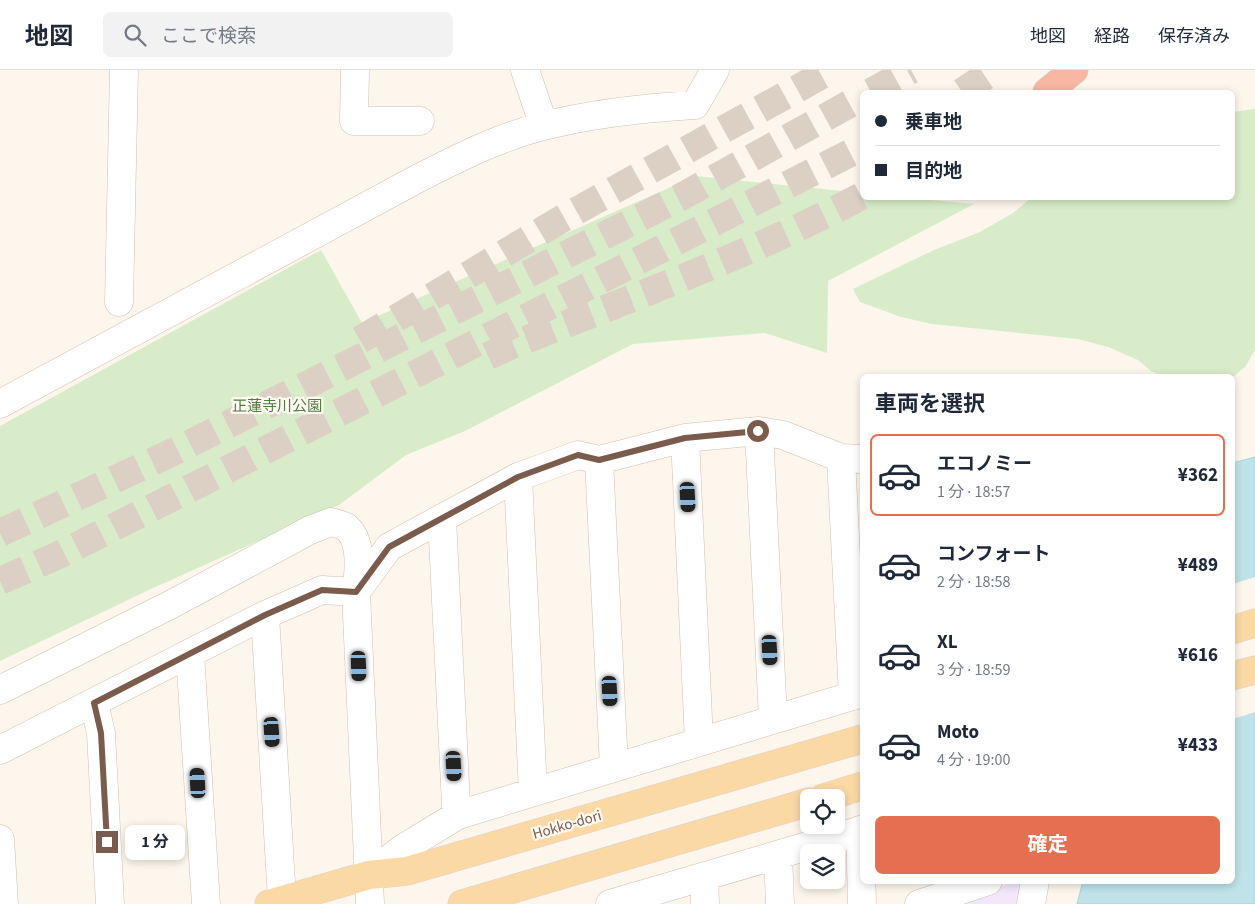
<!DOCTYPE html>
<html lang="ja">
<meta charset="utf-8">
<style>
:root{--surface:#fff;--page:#f2f2f3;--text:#1f2937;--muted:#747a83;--line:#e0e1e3;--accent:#e76f51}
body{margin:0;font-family:"Source Sans 3","Noto Sans JP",sans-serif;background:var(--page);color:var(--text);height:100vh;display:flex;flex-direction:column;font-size:19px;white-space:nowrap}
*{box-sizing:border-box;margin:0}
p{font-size:16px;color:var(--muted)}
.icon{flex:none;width:28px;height:28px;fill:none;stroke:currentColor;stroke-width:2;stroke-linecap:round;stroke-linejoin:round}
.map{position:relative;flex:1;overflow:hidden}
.drawer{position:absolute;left:860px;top:304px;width:375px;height:510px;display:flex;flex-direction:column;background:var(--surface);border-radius:8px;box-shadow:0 2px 8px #0003}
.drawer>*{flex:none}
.hud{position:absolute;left:860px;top:20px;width:375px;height:110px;border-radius:8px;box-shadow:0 2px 8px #0003;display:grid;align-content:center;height:110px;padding:0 15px;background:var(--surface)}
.fabs{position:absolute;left:800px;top:719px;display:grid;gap:10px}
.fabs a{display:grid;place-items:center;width:45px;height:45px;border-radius:8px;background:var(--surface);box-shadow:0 2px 8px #0003;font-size:25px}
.end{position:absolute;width:22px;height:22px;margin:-11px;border:6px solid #7a5c4d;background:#fff;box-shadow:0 0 0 2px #fff}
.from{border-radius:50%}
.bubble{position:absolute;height:35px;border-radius:8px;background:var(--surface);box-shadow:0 2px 8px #0003;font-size:16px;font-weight:700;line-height:35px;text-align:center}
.car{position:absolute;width:15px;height:30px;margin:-15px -8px;border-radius:6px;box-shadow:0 0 4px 1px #0007;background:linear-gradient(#222 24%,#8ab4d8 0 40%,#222 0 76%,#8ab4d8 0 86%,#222 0)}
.hud b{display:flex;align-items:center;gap:18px;height:48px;font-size:19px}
.hud b+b{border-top:1px solid var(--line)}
.hud i{width:12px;height:12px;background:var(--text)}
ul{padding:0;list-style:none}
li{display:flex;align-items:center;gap:15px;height:82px;margin:0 10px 8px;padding:0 5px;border:2px solid transparent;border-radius:8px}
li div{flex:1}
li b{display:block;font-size:19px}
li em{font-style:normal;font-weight:700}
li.active{border-color:var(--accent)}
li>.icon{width:45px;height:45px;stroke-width:1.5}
h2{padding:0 15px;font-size:22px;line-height:60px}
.primary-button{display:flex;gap:10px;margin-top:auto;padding:10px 15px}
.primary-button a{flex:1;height:58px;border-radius:8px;background:var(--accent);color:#fff;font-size:20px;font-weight:700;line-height:58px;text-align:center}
header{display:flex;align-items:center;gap:30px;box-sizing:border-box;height:70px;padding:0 25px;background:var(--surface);border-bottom:1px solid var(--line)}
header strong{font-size:24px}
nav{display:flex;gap:28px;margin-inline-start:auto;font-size:18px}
.search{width:350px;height:45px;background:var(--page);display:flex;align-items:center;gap:12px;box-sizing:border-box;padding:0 18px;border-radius:8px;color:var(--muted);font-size:19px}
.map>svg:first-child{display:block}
</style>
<header>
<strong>地図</strong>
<div class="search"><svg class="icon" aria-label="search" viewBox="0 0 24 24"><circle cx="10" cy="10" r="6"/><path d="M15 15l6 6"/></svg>ここで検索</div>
<nav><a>地図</a><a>経路</a><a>保存済み</a></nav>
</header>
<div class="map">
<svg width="1255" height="834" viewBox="0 0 1255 834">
<rect width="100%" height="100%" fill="#fdf6ec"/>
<path fill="#f3e8fa" d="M1018,811H1023L1017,834H951Z"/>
<path fill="#d8ecc9" d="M1255,39V280L1245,297L1233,307L1163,306L1151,301L1138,290L1108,277L1078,269L932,254L901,247L860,232L853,219L934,180L980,162L1013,143L1031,128H1232L1233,42Z
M696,106L862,123V128H910L974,134L828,211L827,283L765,263L633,274L465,361L406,385L339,435L151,519L0,591V356L321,180L362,253Z"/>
<path fill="#bfe3e8" stroke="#a5d3da" d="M1255,387V834H1077L1083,811H1232L1233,393Z"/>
<path fill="#fdf6ec" d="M1255,507V642L1233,649V514Z"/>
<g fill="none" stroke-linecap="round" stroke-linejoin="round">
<path stroke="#dcd0c4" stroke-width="28" stroke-dasharray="28 14" stroke-linecap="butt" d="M871,22L911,0
M962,22L995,0
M360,270L560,150L831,0
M488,286L510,276C629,229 750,185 862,126
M0,463L169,384L681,127L862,27
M0,511L61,484L862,77"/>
<g stroke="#d1beb0" stroke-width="29">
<path id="minor" d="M355,0L354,51H420
M525,0L544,56
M119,232L124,0
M0,334L417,109C458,88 499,67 544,56C594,43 644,38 695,35L715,0
M759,361L773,649
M685,368L699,671
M841,388L853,626
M599,390L614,697
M518,407L533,722
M442,448L456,735L458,745
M265,545L282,830
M190,584L206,834
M0,620L170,535L310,460L331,452C335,453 342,455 346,457C363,471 359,503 356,522L370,834
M94,633L101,663L110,834
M0,680L265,545L322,520L356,522L389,477L518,407L578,385L599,390L685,368L759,361L783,365L841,388L862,389
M860,760L862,834
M0,769L4,834
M778,785L780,834
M369,805L402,779L458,745L862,623
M704,807L705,834
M610,834L862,760
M919,834L988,811
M1031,834L1035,811"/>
</g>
<g stroke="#dad1cd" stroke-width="29">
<path id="major" d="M1232,560L1255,553
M1232,606L1255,600
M823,728L862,716
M269,834L369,805L407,801L862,669
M462,834L809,732"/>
</g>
<g stroke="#dad1cd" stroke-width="29">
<path id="highway" d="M1047,22L1074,0"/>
</g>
<use href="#minor" stroke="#fff" stroke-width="28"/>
<use href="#major" stroke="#fbd9a5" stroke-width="28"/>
<use href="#highway" stroke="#f7b7a3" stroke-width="28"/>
</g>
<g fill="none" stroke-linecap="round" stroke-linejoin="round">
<path stroke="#7a5c4d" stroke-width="6" d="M107,772L101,663L94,633L265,545L322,520L356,522L389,477L518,407L578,385L599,390L685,368L758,361"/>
</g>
<g text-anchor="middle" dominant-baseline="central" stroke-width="4.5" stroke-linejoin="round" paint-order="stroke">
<g font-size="15" fill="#537a41" stroke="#fffaf3">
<text x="277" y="336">正蓮寺川公園</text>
</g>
<g font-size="15" fill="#7a5c4d" stroke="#fffaf3">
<text transform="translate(567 755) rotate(-16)">Hokko-dori</text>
</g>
</g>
</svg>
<div class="fabs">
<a><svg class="icon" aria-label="locate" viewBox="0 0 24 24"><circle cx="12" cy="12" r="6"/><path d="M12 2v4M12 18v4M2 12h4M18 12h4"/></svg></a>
<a><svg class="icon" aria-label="layers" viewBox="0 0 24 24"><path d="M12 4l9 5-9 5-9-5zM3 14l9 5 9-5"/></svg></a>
</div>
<i class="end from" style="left:758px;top:361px"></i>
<i class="end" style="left:107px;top:772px"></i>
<div class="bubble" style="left:125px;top:755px;width:60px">1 分</div>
<i class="car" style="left:688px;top:427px;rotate:177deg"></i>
<i class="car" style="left:770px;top:580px;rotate:177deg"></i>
<i class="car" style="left:359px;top:596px;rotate:178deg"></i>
<i class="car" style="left:610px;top:621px;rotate:177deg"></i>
<i class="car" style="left:272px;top:662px;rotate:176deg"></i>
<i class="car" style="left:454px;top:696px;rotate:177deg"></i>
<i class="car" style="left:198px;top:713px;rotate:357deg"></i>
<div class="hud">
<b><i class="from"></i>乗車地</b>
<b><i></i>目的地</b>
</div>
<section class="drawer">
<h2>車両を選択</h2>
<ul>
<li class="active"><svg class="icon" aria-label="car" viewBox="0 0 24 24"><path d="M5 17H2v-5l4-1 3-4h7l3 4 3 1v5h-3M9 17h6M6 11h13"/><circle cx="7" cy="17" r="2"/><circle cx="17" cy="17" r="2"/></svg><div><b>エコノミー</b><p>1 分 · 18:57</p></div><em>¥362</em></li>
<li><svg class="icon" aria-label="car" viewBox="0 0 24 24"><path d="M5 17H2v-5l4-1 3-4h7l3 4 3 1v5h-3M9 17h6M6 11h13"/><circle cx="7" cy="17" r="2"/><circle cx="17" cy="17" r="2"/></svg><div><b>コンフォート</b><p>2 分 · 18:58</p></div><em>¥489</em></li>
<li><svg class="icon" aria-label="car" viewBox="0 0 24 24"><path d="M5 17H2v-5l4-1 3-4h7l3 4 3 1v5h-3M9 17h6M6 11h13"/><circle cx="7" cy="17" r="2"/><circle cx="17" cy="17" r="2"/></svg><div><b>XL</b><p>3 分 · 18:59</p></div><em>¥616</em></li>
<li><svg class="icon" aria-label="car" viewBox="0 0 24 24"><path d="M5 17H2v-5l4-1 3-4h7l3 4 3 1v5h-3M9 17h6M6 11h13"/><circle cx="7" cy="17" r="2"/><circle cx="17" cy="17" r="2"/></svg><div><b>Moto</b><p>4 分 · 19:00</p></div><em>¥433</em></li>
</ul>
<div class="primary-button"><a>確定</a></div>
</section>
</div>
